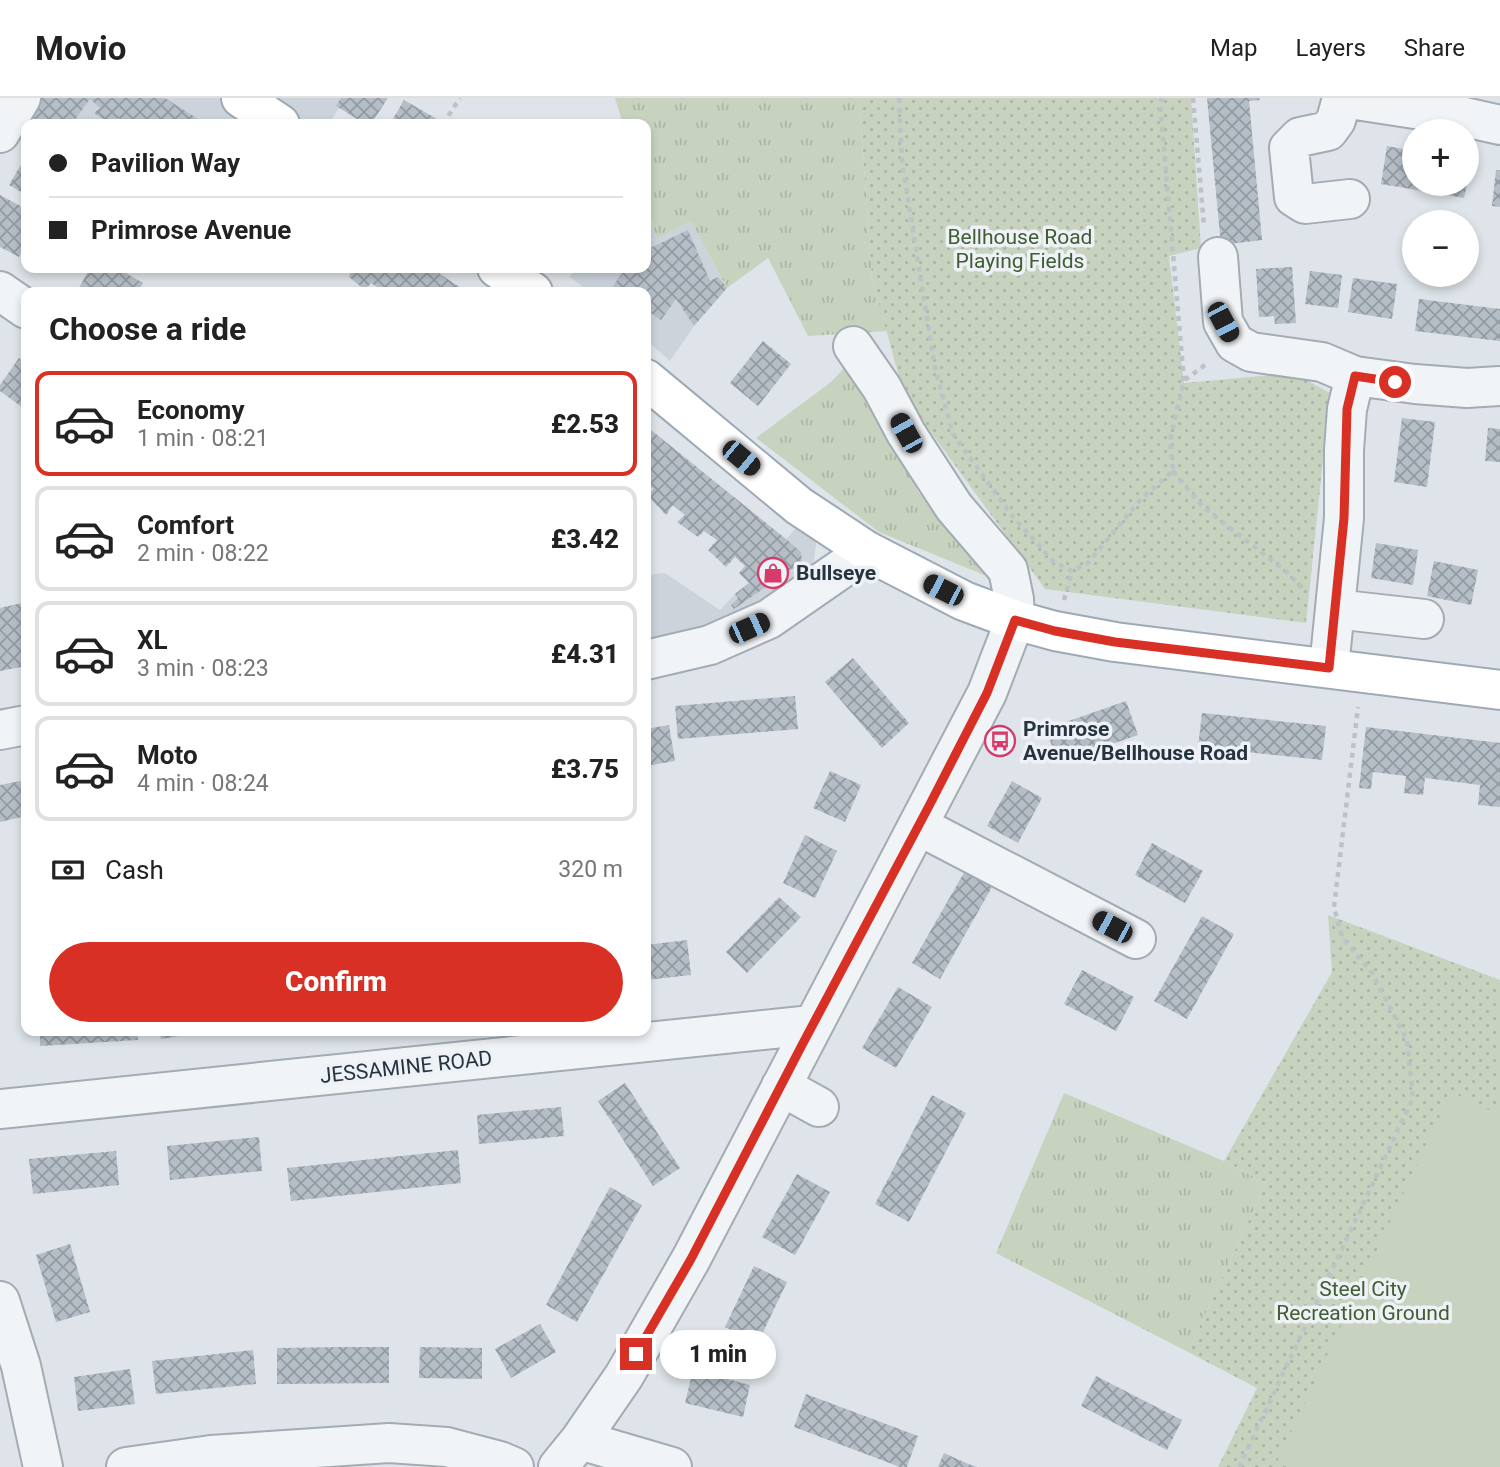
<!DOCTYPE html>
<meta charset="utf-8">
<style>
:root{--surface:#fff;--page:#f2f2f2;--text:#222;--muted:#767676;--line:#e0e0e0;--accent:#d93025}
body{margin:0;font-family:Roboto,sans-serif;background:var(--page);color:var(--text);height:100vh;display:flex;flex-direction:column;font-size:26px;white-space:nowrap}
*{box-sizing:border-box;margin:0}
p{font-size:23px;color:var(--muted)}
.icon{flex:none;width:38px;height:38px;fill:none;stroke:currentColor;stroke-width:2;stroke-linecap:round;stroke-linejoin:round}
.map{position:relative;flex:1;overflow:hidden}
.sheet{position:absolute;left:21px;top:189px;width:630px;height:749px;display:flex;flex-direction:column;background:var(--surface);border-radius:14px;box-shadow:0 4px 10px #0003}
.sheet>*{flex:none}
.hud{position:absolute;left:21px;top:21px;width:630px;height:154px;border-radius:14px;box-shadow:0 4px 10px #0003;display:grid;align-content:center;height:154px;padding:0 28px;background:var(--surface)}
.tools{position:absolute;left:1402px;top:21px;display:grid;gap:14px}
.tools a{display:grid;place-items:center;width:77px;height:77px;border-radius:50%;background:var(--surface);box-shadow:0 4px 10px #0003;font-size:35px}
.end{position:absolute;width:32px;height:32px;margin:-16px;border:9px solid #d93025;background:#fff;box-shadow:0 0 0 4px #fff}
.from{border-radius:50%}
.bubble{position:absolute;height:49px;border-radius:24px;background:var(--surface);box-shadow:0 4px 10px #0003;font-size:23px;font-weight:800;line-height:49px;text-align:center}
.car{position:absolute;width:21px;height:42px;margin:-21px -10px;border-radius:9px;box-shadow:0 0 5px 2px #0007;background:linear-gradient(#222 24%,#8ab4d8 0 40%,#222 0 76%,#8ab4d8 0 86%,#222 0)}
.hud b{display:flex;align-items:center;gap:24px;height:66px;font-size:26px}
.hud b+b{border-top:2px solid var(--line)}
.hud i{width:18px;height:18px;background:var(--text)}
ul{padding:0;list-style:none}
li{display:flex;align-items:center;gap:21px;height:105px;margin:0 14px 10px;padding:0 14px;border:4px solid var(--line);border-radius:14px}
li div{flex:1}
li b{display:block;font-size:26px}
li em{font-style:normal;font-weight:800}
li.active{border-color:var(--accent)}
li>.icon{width:63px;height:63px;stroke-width:1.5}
h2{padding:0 28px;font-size:32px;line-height:84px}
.pay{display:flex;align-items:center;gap:18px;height:77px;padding:0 28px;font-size:26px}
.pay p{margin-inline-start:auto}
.cta{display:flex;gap:14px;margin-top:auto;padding:14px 28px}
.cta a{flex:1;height:80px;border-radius:42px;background:var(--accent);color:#fff;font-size:28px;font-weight:800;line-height:80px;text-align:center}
header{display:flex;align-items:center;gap:42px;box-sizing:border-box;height:98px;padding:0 35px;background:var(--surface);border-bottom:2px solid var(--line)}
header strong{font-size:33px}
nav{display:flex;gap:38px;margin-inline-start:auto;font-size:24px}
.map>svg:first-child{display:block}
</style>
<header>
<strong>Movio</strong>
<nav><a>Map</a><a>Layers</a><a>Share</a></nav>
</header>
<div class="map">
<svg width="1500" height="1369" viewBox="0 0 1500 1369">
<defs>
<pattern id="grass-tufts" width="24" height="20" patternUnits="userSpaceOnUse" patternTransform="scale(1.75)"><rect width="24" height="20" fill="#c7d3bf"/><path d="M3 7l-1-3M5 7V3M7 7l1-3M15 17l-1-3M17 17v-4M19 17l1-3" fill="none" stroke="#abb6a5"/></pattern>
<pattern id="park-dots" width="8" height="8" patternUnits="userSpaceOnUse" patternTransform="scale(1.75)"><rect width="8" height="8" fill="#c7d3bf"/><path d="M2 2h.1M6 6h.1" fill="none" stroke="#abb6a5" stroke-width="1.8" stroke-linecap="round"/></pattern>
<pattern id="building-cross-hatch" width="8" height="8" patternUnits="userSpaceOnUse" patternTransform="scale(1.75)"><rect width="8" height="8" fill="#b5bec6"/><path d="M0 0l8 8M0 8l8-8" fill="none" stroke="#939ba2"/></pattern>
</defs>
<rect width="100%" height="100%" fill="#dee4e9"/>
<path fill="#ccd3db" d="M0,0H246L229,26H26V42L0,26Z
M270,0H345L329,26H306Z
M651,123L657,141L691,123L727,190L694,228L670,263L646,242V194H589L569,178L581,170H646V126Z
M801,424L817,439L813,468L764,507L646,546V477L665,475L720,512L735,496L749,485Z"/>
<path fill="url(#grass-tufts)" d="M615,0H859L872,180L887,233L808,238L768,160L727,190L691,123L657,141L646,104V26H623Z
M849,265L919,395L990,466L984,477L879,434L756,340L831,284Z
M1064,995L1224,1063L1266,1085L1188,1254L996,1155Z"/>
<path fill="url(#park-dots)" d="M859,0H1191L1201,150L1169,158L1184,285L1293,275L1330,295L1306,525L1045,491L904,297L872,180Z
M1328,817L1500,882V1369H1218L1257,1290L1188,1254L1266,1085L1224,1063L1332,874Z"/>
<path fill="#c7d3bf" d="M1451,994L1500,1017V1369H1287L1277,1364Z"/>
<path fill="url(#building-cross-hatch)" d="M42,0H165L206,26H128L118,20L113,26H110L94,15L100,10L90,1L72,26H45L31,19Z
M341,0H388L371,26H365L336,8Z
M1207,0H1259L1260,2L1249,3L1262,142L1221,147Z
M404,2L437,21L434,26H390Z
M1387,48L1414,53V86H1467L1464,100L1381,86Z
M26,58V97L9,87Z
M1496,72H1500V109L1492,108Z
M0,97L26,111V152L23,151L19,159L0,149Z
M688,132L710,183L718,179L727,190L694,228L676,201L661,222L646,212V194H622L613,188L626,170H646V152Z
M1292,169L1296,225L1275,226L1274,218L1259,219L1256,171Z
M90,170H117L143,185L138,194H85L79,190Z
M352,170H431L467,194H385L371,185L365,192L349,179Z
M1310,173L1342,177L1338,210L1305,206Z
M1353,180L1397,186L1392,221L1348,214Z
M1419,201L1500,211V243L1415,233Z
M763,243L791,266L758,308L730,285Z
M19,260L26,265V312L0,293V287Z
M1402,320L1435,324L1427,389L1394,384Z
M646,328L786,441L801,454L802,464L734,511L731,507L738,500L735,496L749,485L739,475L745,468L735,459L726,469L708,452L717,442L704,433L698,439L677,424L685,417L673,407L666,417L646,396L654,391L646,386Z
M1488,330L1500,331V364L1485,363Z
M1376,445L1418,452L1413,487L1371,480Z
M1434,463L1478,472L1471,507L1427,498Z
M26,504V568L0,573V510Z
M853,560L909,625L882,650L825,584Z
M795,598L798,631L678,641L675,608Z
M1126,603L1138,637L1058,665L1046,631Z
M1202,615L1326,628L1322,662L1198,649Z
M669,627L675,663L646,668V631Z
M1366,629L1500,645V709L1478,707L1480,687L1425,680L1423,697L1404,695L1406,678L1373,674L1371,691L1359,690Z
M830,673L861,687L845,724L813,710Z
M26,682V718L0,724V687Z
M1012,683L1042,700L1018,745L987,728Z
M805,737L837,753L815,800L783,785Z
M1152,745L1203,773L1185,805L1135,777Z
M965,773L992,789L940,881L912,865Z
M779,799L801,819L747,875L726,854Z
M1202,818L1234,836L1187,921L1154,903Z
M687,842L691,877L646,882V847Z
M1082,872L1134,899L1116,933L1064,906Z
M898,889L932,909L896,970L862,950Z
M40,933H137L138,942L40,948Z
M159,933H205V934L161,941Z
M625,985L680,1070L653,1088L598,1003Z
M932,997L966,1015L909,1124L875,1106Z
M561,1009L564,1038L479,1046L477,1017Z
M259,1039L262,1073L170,1082L167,1048Z
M458,1052L461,1085L291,1103L287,1070Z
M116,1053L119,1087L33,1096L29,1061Z
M797,1076L830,1094L795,1157L762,1139Z
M610,1089L642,1107L577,1224L546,1207Z
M70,1146L90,1214L56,1224L36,1157Z
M754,1168L787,1184L758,1245L725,1229Z
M540,1226L556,1254L511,1280L495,1251Z
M345,1249H389V1285L277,1286V1250Z
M420,1249L482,1250V1281L419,1280Z
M253,1252L256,1286L156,1296L152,1263Z
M130,1271L135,1306L78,1313L74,1279Z
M693,1272L750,1287L743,1319L685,1305Z
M1096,1278L1182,1322L1167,1352L1081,1308Z
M806,1296L918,1338L907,1369H900L794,1329Z
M944,1355L966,1365L977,1369H938Z"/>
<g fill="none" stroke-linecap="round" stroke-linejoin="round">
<g stroke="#a3acb3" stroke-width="42">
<path id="minor" d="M1342,0L1336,22L1328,33L1300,39L1289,50L1294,99L1305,106L1350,101
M1343,0L1460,18L1500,27
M0,35L21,0
M1218,159L1223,224L1235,245L1251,254L1322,264L1355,278L1415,286L1467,290L1500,288
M0,193L26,211
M1335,511L1424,521
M646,562L710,547L769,521L867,453
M1329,570L1344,420V352L1347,311L1355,278
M0,632L26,627
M919,728L1136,841
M781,988L819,1009
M0,1011L812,927
M0,1203L21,1268L43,1369
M580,1342L672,1369
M126,1369L211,1357L389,1345L447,1349L500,1363L514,1369
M558,1369L580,1342L624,1278L691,1161L987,595L1015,522L1014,501L1008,472L954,409L906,335L882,290L853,248"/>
</g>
<g stroke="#9daab5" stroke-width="42">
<path id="major" d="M241,0L280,26
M497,170L533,194
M646,281L799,408L867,453L964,503L1015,522L1055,533L1115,544L1500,592"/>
</g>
<path stroke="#bcc2c7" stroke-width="4.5" stroke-dasharray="5 5" stroke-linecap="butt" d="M899,0L902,64L935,270L953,336L1013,419L1054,464L1072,473L1088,465L1141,401L1173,373L1170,342L1184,283L1160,5L1162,0
M1193,0L1204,128
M443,26L460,0
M1185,282L1209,264
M1173,373L1202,408L1289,476L1302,490
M1064,502L1072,473
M1239,1369L1413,1000L1407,942L1372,875L1342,839L1334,809L1358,609"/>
<use href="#minor" stroke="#f1f4f7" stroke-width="38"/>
<use href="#major" stroke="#fff" stroke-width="38"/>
</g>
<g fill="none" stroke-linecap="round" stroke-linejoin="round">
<path stroke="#d93025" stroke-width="9" d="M636,1256L691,1161L802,947L929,708L987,595L1015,522L1055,533L1115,544L1329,570L1344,420L1347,311L1355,278L1395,284"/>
</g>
<defs>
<g id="shop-ring" transform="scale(1.575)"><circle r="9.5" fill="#eef2f6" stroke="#d63b6a" stroke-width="1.5"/><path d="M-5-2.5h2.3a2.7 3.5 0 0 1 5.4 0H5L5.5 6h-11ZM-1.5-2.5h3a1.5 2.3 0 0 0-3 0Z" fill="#d63b6a"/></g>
<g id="bus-ring" transform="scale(1.575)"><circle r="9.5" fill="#eef2f6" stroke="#d63b6a" stroke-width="1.5"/><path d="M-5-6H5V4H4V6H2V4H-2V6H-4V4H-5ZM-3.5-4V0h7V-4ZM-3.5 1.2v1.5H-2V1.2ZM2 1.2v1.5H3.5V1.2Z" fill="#d63b6a"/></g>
</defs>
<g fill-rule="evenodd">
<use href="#shop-ring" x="773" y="475"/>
<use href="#bus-ring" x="1000" y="643"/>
</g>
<g text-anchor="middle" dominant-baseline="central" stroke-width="7" stroke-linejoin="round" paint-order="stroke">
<g font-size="21" fill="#415d33" stroke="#eef2f6">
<text x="1020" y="139">Bellhouse Road<tspan x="1020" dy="24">Playing Fields</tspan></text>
<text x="1363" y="1191">Steel City<tspan x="1363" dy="24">Recreation Ground</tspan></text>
</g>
<g font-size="21" font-weight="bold" fill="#263440" stroke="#eef2f6" text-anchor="start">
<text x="796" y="475">Bullseye</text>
<text x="1023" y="631">Primrose<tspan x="1023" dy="24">Avenue/Bellhouse Road</tspan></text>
</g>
<g font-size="21" fill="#263440" stroke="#eef2f6">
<text transform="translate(406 969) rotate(-6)">JESSAMINE ROAD</text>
</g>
</g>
</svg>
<div class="tools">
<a>+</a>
<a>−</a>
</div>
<i class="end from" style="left:1395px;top:284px"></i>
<i class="end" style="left:636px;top:1256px"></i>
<div class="bubble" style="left:660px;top:1232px;width:116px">1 min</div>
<i class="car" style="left:1223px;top:224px;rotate:152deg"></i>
<i class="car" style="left:906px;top:335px;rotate:331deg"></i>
<i class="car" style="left:741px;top:360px;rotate:130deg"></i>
<i class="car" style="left:943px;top:492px;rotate:297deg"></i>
<i class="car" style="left:749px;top:530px;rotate:66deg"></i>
<i class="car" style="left:1112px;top:829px;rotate:298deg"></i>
<div class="hud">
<b><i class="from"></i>Pavilion Way</b>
<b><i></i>Primrose Avenue</b>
</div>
<section class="sheet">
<h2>Choose a ride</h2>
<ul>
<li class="active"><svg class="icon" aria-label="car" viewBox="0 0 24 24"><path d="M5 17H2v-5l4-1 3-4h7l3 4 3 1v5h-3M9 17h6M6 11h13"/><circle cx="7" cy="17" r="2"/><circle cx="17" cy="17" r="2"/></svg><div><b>Economy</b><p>1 min · 08:21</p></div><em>£2.53</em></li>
<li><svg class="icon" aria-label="car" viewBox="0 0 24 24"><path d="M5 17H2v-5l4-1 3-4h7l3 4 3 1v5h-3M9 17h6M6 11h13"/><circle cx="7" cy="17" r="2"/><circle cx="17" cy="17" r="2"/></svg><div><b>Comfort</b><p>2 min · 08:22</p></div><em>£3.42</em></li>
<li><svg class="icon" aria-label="car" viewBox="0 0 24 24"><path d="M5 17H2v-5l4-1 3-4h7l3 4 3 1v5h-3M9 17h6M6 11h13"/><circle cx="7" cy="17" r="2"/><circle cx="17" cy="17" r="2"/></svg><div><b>XL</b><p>3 min · 08:23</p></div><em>£4.31</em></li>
<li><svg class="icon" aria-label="car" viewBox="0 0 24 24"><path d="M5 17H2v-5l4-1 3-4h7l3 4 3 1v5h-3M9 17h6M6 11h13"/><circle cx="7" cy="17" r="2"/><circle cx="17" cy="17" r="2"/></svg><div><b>Moto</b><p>4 min · 08:24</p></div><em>£3.75</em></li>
</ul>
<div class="pay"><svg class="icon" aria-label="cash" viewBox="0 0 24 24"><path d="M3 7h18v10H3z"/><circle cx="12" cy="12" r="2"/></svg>Cash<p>320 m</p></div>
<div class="cta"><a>Confirm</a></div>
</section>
</div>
